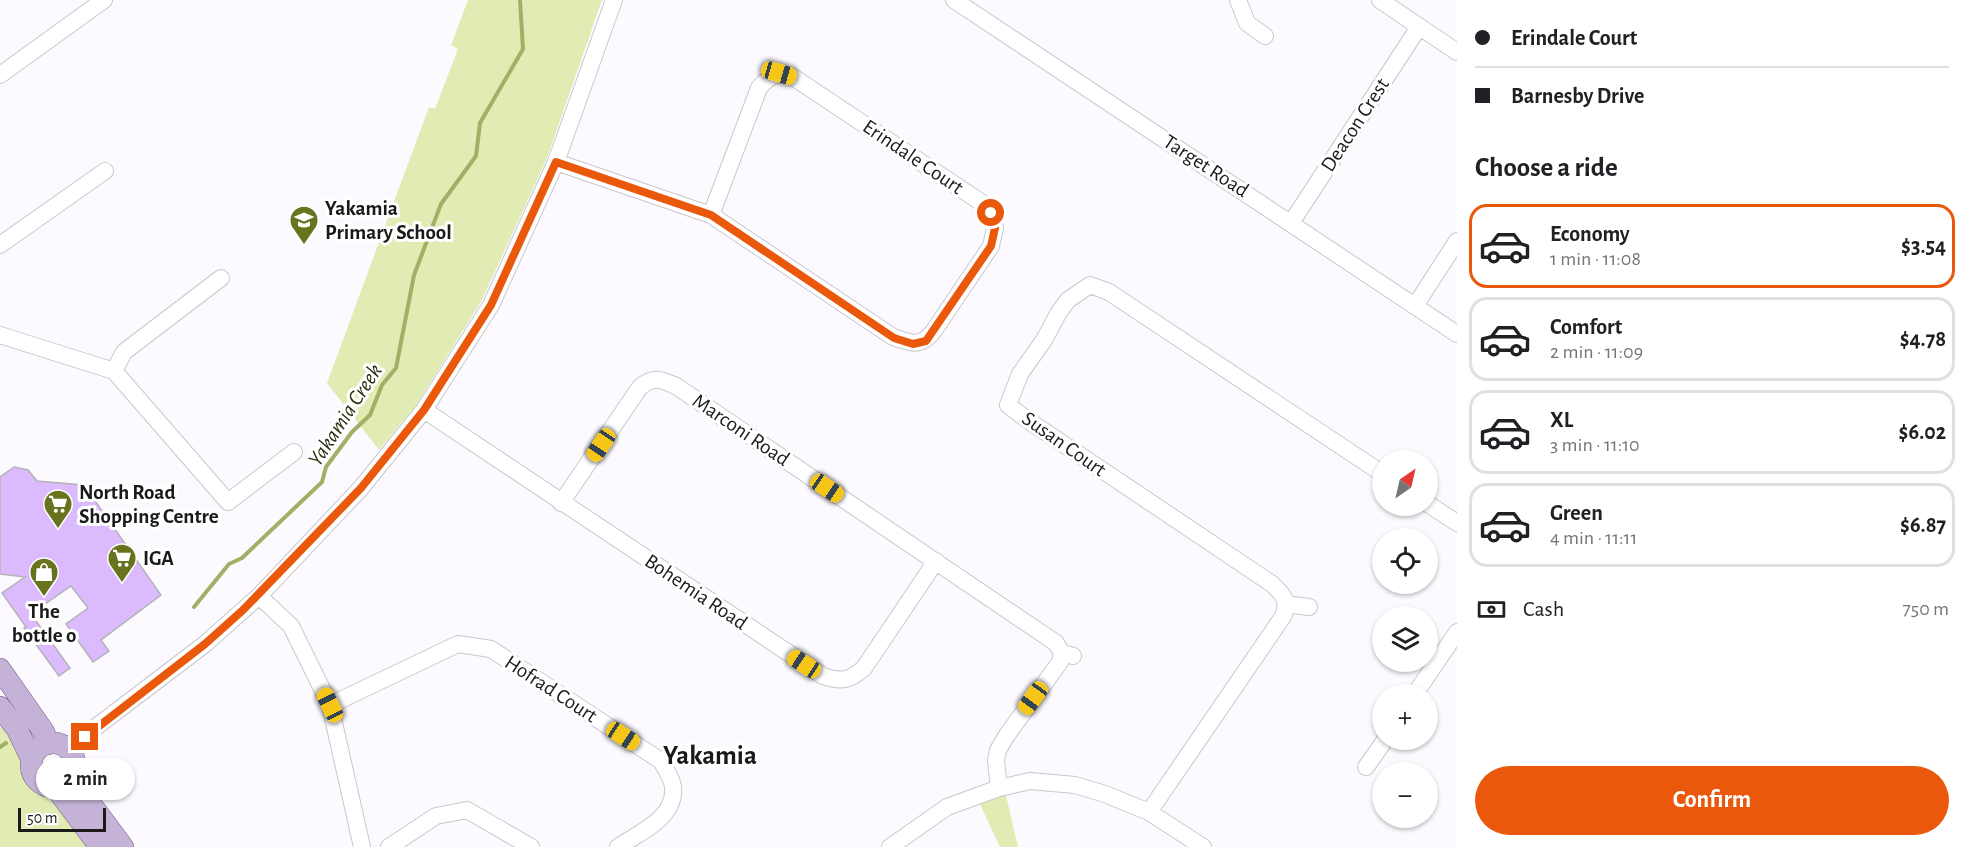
<!DOCTYPE html>
<meta charset="utf-8">
<style>
:root{--surface:#fff;--page:#f6f6f6;--text:#202124;--muted:#757577;--line:#e0e0e0;--accent:#ea580c}
body{margin:0;font-family:"Alegreya Sans",sans-serif;background:var(--page);color:var(--text);height:100vh;display:flex;flex-direction:column;font-size:22px;white-space:nowrap}
*{box-sizing:border-box;margin:0}
p{font-size:20px;color:var(--muted)}
.icon{flex:none;width:33px;height:33px;fill:none;stroke:currentColor;stroke-width:2;stroke-linecap:round;stroke-linejoin:round}
.map{position:relative;flex:1;overflow:hidden}
.drawer{display:flex;flex-direction:column;background:var(--surface);width:510px}
.drawer>*{flex:none}
.top-card{display:grid;align-content:center;height:132px;padding:0 18px;background:var(--surface)}
.needle{width:39px;rotate:34deg}
.fabs{position:absolute;left:1372px;top:450px;display:grid;gap:12px}
.fabs a{display:grid;place-items:center;width:66px;height:66px;border-radius:50%;background:var(--surface);box-shadow:0 2px 4px #0004;font-size:30px}
.scale{position:absolute;left:18px;bottom:15px;width:88px;box-sizing:border-box;padding-left:6px;border:3px solid #1b1a1b;border-top:0;font-size:16px;line-height:21px;white-space:nowrap;color:#1b1a1b;-webkit-text-stroke:4px #fff;paint-order:stroke}
.end{position:absolute;width:27px;height:27px;margin:-14px;border:8px solid #ea580c;background:#fff;box-shadow:0 0 0 3px #fff}
.from{border-radius:50%}
.bubble{position:absolute;height:42px;border-radius:21px;background:var(--surface);box-shadow:0 2px 4px #0004;font-size:20px;font-weight:700;line-height:42px;text-align:center}
.car{position:absolute;width:18px;height:36px;margin:-18px -9px;border-radius:8px;box-shadow:0 0 4px 2px #0007;background:linear-gradient(#f5c518 24%,#345 0 40%,#f5c518 0 76%,#345 0 86%,#f5c518 0)}
.top-card b{display:flex;align-items:center;gap:21px;height:57px;font-size:22px}
.top-card b+b{border-top:2px solid var(--line)}
.top-card i{width:15px;height:15px;background:var(--text)}
ul{padding:0;list-style:none}
li{display:flex;align-items:center;gap:18px;height:84px;margin:0 12px 9px;padding:0 6px;border:3px solid var(--line);border-radius:18px}
li div{flex:1}
li b{display:block;font-size:22px}
li em{font-style:normal;font-weight:700}
li.current{border-color:var(--accent)}
li>.icon{width:54px;height:54px;stroke-width:1.5}
h2{padding:0 18px;font-size:27px;line-height:72px}
.pay{display:flex;align-items:center;gap:15px;height:66px;padding:0 18px;font-size:22px}
.pay p{margin-inline-start:auto}
.action{display:flex;gap:12px;margin-top:auto;padding:12px 18px}
.action a{flex:1;height:69px;border-radius:36px;background:var(--accent);color:#fff;font-size:24px;font-weight:700;line-height:69px;text-align:center}
main{display:flex;flex:1;min-height:0}
.map>svg:first-child{display:block}
</style>
<main>
<div class="map">
<svg width="1457" height="847" viewBox="0 0 1457 847">
<rect width="100%" height="100%" fill="#fcfafe"/>
<path fill="#e1ecb4" d="M468,0H602L547,158L482,300L417,404L379,450L327,383L429,107L435,109L458,49L451,45Z
M3,725L21,760L20,771L28,785L42,793L51,794L95,847H0V728Z
M1005,791L1018,847H1000L978,800Z"/>
<g fill="none" stroke-linecap="round" stroke-linejoin="round">
<path stroke="#a2af66" stroke-width="4" d="M194,607L229,564L242,558L322,482L326,467L352,432L370,415L382,385L396,368L414,275L441,204L476,156L480,123L523,49L520,0
M0,747L6,743"/>
</g>
<path fill="#dbbafd" stroke="#b4b3b6" stroke-width="1.5" d="M14,467L28,470L37,481L84,485L161,595L101,640L109,651L93,662L66,624L88,608L71,586L31,614L70,668L59,676L24,628L26,627L2,593L25,577L0,574V477Z"/>
<g fill="none" stroke-linecap="round" stroke-linejoin="round">
<g stroke="#cac8cc" stroke-width="18">
<path id="minor" d="M954,0L1457,334
M1238,0L1247,23L1265,36
M1380,0L1457,52
M0,75L104,0
M556,162L711,215L893,337C911,343 920,348 933,332L991,246L995,228L991,213L982,203L793,77C777,72 770,75 759,88L711,215
M1291,223L1419,27
M0,245L105,171
M1415,306L1457,241
M0,335L114,371L228,502L294,452
M114,371L124,352L221,278
M424,410L823,676C841,682 849,681 864,668L936,561
M561,503L640,387C654,376 660,379 676,386L1056,643L1062,653L1073,656
M1428,504L1457,523
M259,596L291,626L330,705L362,847
M1286,604L1309,607
M1415,694L1457,632
M330,705L458,644L491,649L661,761C665,768 672,778 673,787C676,818 640,832 618,847
M70,751L92,730L205,644L259,596L361,488L424,410L491,305L556,162L614,0
M1366,767L1385,740
M999,788L996,761L998,750L1007,735L1060,662L1062,653
M1149,812L1284,615C1288,598 1283,595 1272,584L1026,419L1008,405L1020,374L1044,340L1059,312L1068,300L1090,285L1109,292L1383,474
M389,847L436,816L467,810L531,847
M890,847L947,807L999,788L1030,781L1075,785L1105,794L1149,812L1203,847"/>
</g>
<g stroke="#705c83" stroke-width="22">
<path id="major" d="M0,669L44,732L48,744
M0,707L17,729L32,760
M31 765a22 22 0 1 1 44 0a22 22 0 1 1-44 0Z
M74,773L85,796L123,847
M55,787L100,847"/>
</g>
<use href="#minor" stroke="#fff" stroke-width="16"/>
<use href="#major" stroke="#c4b3d6" stroke-width="21"/>
</g>
<g fill="none" stroke-linecap="round" stroke-linejoin="round">
<path stroke="#ea580c" stroke-width="8" d="M85,737L205,644L243,610L361,488L424,410L491,305L556,162L711,215L894,338L913,344L926,341L991,246L995,228L991,213"/>
</g>
<defs>
<g id="school-pin" transform="scale(1.5)"><path d="M0 17L-7.5 6A9.5 9.5 0 1 1 7.5 6Z" fill="#67731d" stroke="#fff"/><path d="M0-5L7-2L0 1L-7-2ZM-4 1L0 2.5L4 1V4Q0 6-4 4Z" fill="#fff"/></g>
<g id="supermarket-pin" transform="scale(1.5)"><path d="M0 17L-7.5 6A9.5 9.5 0 1 1 7.5 6Z" fill="#67731d" stroke="#fff"/><path d="M-6-5.5h2.5l.6 2H6L4.5 2H-2.5L-4.4-4H-6ZM-1.5 3.2a1.3 1.3 0 1 0 .1 0ZM3 3.2a1.3 1.3 0 1 0 .1 0Z" fill="#fff"/></g>
<g id="shop-pin" transform="scale(1.5)"><path d="M0 17L-7.5 6A9.5 9.5 0 1 1 7.5 6Z" fill="#67731d" stroke="#fff"/><path d="M-5-2.5h2.3a2.7 3.5 0 0 1 5.4 0H5L5.5 6h-11ZM-1.5-2.5h3a1.5 2.3 0 0 0-3 0Z" fill="#fff"/></g>
</defs>
<g fill-rule="evenodd">
<use href="#school-pin" x="304" y="220"/>
<use href="#supermarket-pin" x="58" y="504"/>
<use href="#supermarket-pin" x="122" y="558"/>
<use href="#shop-pin" x="44" y="572"/>
</g>
<g text-anchor="middle" dominant-baseline="central" stroke-width="6" stroke-linejoin="round" paint-order="stroke">
<g font-size="21" fill="#1b1a1b" stroke="#fff">
<text transform="translate(1355 125) rotate(-57)">Deacon Crest</text>
<text transform="translate(913 157) rotate(34)">Erindale Court</text>
<text transform="translate(1206 166) rotate(33)">Target Road</text>
<text transform="translate(741 430) rotate(34)">Marconi Road</text>
<text transform="translate(1064 444) rotate(35)">Susan Court</text>
<text transform="translate(696 592) rotate(34)">Bohemia Road</text>
<text transform="translate(551 689) rotate(33)">Hofrad Court</text>
</g>
<g font-size="21" font-weight="bold" fill="#1b1a1b" stroke="#fff" text-anchor="start">
<text x="325" y="208">Yakamia<tspan x="325" dy="24">Primary School</tspan></text>
<text x="79" y="492">North Road<tspan x="79" dy="24">Shopping Centre</tspan></text>
<text x="143" y="558">IGA</text>
<text x="44" y="611" text-anchor="middle">The<tspan x="44" dy="24">bottle o</tspan></text>
</g>
<g font-size="22" font-style="italic" fill="#2a2f0e" stroke="#fff">
<text transform="translate(345 415) rotate(-57)">Yakamia Creek</text>
</g>
<g font-size="27" font-weight="bold" fill="#1b1a1b" stroke="#fff">
<text x="710" y="755">Yakamia</text>
</g>
</g>
</svg>
<div class="fabs">
<a><svg class="needle" viewBox="-14 -14 28 28"><path d="M0-13l5 13h-10z" fill="#e53935"/><path d="M0 13l5-13h-10z" fill="#757577"/></svg></a>
<a><svg class="icon" aria-label="locate" viewBox="0 0 24 24"><circle cx="12" cy="12" r="6"/><path d="M12 2v4M12 18v4M2 12h4M18 12h4"/></svg></a>
<a><svg class="icon" aria-label="layers" viewBox="0 0 24 24"><path d="M12 4l9 5-9 5-9-5zM3 14l9 5 9-5"/></svg></a>
<a>+</a>
<a>−</a>
</div>
<div class="scale">50 m</div>
<i class="end from" style="left:991px;top:213px"></i>
<i class="end" style="left:85px;top:737px"></i>
<div class="bubble" style="left:36px;top:758px;width:99px">2 min</div>
<i class="car" style="left:779px;top:73px;rotate:106deg"></i>
<i class="car" style="left:601px;top:445px;rotate:214deg"></i>
<i class="car" style="left:827px;top:488px;rotate:124deg"></i>
<i class="car" style="left:804px;top:664px;rotate:303deg"></i>
<i class="car" style="left:1033px;top:698px;rotate:216deg"></i>
<i class="car" style="left:330px;top:705px;rotate:334deg"></i>
<i class="car" style="left:623px;top:736px;rotate:123deg"></i>
</div>
<section class="drawer">
<div class="top-card">
<b><i class="from"></i>Erindale Court</b>
<b><i></i>Barnesby Drive</b>
</div>
<h2>Choose a ride</h2>
<ul>
<li class="current"><svg class="icon" aria-label="car" viewBox="0 0 24 24"><path d="M5 17H2v-5l4-1 3-4h7l3 4 3 1v5h-3M9 17h6M6 11h13"/><circle cx="7" cy="17" r="2"/><circle cx="17" cy="17" r="2"/></svg><div><b>Economy</b><p>1 min · 11:08</p></div><em>$3.54</em></li>
<li><svg class="icon" aria-label="car" viewBox="0 0 24 24"><path d="M5 17H2v-5l4-1 3-4h7l3 4 3 1v5h-3M9 17h6M6 11h13"/><circle cx="7" cy="17" r="2"/><circle cx="17" cy="17" r="2"/></svg><div><b>Comfort</b><p>2 min · 11:09</p></div><em>$4.78</em></li>
<li><svg class="icon" aria-label="car" viewBox="0 0 24 24"><path d="M5 17H2v-5l4-1 3-4h7l3 4 3 1v5h-3M9 17h6M6 11h13"/><circle cx="7" cy="17" r="2"/><circle cx="17" cy="17" r="2"/></svg><div><b>XL</b><p>3 min · 11:10</p></div><em>$6.02</em></li>
<li><svg class="icon" aria-label="car" viewBox="0 0 24 24"><path d="M5 17H2v-5l4-1 3-4h7l3 4 3 1v5h-3M9 17h6M6 11h13"/><circle cx="7" cy="17" r="2"/><circle cx="17" cy="17" r="2"/></svg><div><b>Green</b><p>4 min · 11:11</p></div><em>$6.87</em></li>
</ul>
<div class="pay"><svg class="icon" aria-label="cash" viewBox="0 0 24 24"><path d="M3 7h18v10H3z"/><circle cx="12" cy="12" r="2"/></svg>Cash<p>750 m</p></div>
<div class="action"><a>Confirm</a></div>
</section>
</main>
